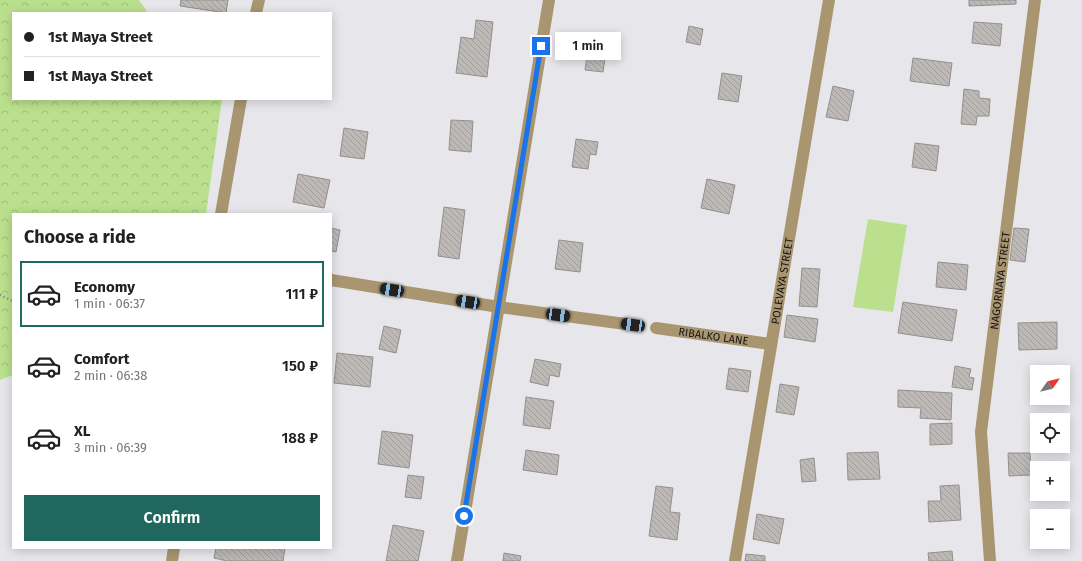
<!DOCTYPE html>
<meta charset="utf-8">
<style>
:root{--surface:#fff;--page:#f2f2f2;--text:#202124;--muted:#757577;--line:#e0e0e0;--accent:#20685f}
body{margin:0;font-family:"Fira Sans",sans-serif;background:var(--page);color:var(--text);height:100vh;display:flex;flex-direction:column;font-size:15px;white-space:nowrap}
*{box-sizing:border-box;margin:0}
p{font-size:13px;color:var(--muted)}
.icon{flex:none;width:22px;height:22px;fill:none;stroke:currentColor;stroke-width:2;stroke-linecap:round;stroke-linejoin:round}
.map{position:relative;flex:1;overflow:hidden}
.side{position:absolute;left:12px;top:213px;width:320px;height:336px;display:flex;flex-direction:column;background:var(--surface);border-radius:0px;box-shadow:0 2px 10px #0003}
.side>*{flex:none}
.hud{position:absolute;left:12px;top:12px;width:320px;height:88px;border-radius:0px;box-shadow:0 2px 10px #0003;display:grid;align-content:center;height:88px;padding:0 12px;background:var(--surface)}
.needle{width:26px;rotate:56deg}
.tools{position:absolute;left:1030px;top:365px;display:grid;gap:8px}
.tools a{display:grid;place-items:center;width:40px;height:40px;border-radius:0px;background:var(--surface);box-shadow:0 2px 10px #0003;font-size:20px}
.end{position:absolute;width:18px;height:18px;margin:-9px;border:5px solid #1a73e8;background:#fff;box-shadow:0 0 0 2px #fff}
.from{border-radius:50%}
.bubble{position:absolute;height:28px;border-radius:0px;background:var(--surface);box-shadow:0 2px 10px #0003;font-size:13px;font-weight:600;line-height:28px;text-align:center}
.car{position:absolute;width:12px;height:24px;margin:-12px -6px;border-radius:5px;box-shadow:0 0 3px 1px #0007;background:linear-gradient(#222 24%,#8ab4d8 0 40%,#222 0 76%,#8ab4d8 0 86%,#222 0)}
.hud b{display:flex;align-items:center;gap:14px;height:38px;font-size:15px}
.hud b+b{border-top:1px solid var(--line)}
.hud i{width:10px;height:10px;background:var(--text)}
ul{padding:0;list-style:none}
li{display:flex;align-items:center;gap:12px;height:66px;margin:0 8px 6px;padding:0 4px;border:2px solid transparent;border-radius:0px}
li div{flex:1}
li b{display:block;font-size:15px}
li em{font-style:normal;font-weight:600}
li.active{border-color:var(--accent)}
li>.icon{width:36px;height:36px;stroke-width:1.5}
h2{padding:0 12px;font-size:18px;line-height:48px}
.cta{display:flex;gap:8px;margin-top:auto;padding:8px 12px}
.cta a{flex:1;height:46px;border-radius:0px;background:var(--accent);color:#fff;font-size:16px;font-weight:600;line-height:46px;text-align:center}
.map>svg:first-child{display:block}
</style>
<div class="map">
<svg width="1082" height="561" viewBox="0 0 1082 561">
<defs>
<pattern id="forest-crowns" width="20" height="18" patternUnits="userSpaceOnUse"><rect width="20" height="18" fill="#bae08d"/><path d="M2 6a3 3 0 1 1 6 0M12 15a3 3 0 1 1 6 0" fill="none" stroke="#9fbf79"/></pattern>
<pattern id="building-back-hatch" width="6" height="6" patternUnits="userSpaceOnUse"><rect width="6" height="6" fill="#bdb9b7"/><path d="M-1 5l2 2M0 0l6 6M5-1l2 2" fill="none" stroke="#a29e9c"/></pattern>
</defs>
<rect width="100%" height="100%" fill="#e7e7eb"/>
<path fill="url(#forest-crowns)" d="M0,0H139L148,13H13V99H222L206,214H13V375L0,380Z"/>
<path fill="#bae08d" d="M868,219L907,225L893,312L853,307Z"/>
<path fill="url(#building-back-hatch)" stroke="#938f8e" d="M181,0H228L226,13L180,6Z
M969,0H1016V4L969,6Z
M476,20L493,22L487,77L456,73L461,37L474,39Z
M974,22L1002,24L1000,46L972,43Z
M689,26L703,29L700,45L686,42Z
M589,42L607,45L603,72L585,70Z
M913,58L952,63L949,86L910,81Z
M722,73L742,76L738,102L718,99Z
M833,86L854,91L848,121L826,117Z
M964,89L979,91V98L990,99L989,116H977L976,125L961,124Z
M451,120L473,121L471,152L449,150Z
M344,128L368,132L364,159L340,156Z
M576,139L598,142L596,155L590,154L588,169L572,167Z
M915,143L939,146L936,171L912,167Z
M298,174L330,180L324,208L293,202Z
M707,179L735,185L729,214L701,208Z
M444,207L465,210L459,259L438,256Z
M331,228L340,230L336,252L331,251Z
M1014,228L1029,229L1025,262L1010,260Z
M559,240L583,243L580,272L555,269Z
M938,262L968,265L966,290L936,287Z
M802,268L820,269L817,307L799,306Z
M903,302L957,310L952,341L898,333Z
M787,315L818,319L815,342L784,337Z
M1057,322V349L1019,350L1018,323Z
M384,326L401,330L396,353L379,349Z
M337,353L373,357L370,387L334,383Z
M535,359L561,364L559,377L550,375L548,386L530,382Z
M955,366L971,369L969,377L974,378L972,390L952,387Z
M729,368L751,371L748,392L726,389Z
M780,384L799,387L794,415L776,412Z
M898,390L952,393L951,420L920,418L921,408L898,407Z
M526,397L554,401L550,429L523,425Z
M952,423V444L930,445V424Z
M382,431L413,435L409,468L378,464Z
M526,450L559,455L557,475L523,470Z
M878,452L880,479L848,480L847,453Z
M1008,453H1030L1031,475L1009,476Z
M814,458L816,481L802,482L800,460Z
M408,475L424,477L421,499L405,497Z
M959,485L961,520L929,522L928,501H941L940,486Z
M656,486L673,488L670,512L680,513L677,540L649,536Z
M757,514L784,519L779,544L753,539Z
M393,525L424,531L418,561H386Z
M216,548H285L283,561H227L214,558Z
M952,551L953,561H929L928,553Z
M504,553L521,556L520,561H503Z
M746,554L765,556V561H745Z"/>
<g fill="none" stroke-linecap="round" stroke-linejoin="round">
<path stroke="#7a7a7d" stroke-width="2.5" stroke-dasharray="1 3" stroke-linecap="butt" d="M0,295L13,301"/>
<g stroke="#a99671" stroke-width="12">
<path d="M256,13L259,0"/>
<path d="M221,214L241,99"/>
<path d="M331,280L499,307L633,325"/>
<path id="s1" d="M656,328L770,344"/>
<path d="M172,561L174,548"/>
<path d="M457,561L549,0"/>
<path id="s2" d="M735,561L829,0"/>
<path id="s3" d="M990,561L981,432L1035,0"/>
</g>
</g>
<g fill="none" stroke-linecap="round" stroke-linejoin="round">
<path stroke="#1a73e8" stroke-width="5" d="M464,516L541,46"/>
</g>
<g text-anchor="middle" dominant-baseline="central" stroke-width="3" stroke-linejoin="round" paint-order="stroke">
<g font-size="11" fill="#141415" stroke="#e7e7eb">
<text stroke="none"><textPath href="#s2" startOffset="284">POLEVAYA STREET</textPath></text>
<text stroke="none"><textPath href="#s3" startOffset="282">NAGORNAYA STREET</textPath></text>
<text stroke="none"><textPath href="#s1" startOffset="58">RIBALKO LANE</textPath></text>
</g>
</g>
</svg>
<div class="tools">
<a><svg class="needle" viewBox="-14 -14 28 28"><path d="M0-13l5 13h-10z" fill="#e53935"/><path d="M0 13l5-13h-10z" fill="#757577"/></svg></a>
<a><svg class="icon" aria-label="locate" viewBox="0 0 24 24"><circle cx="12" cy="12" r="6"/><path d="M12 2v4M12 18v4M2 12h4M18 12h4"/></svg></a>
<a>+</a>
<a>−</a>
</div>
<i class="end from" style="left:464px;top:516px"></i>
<i class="end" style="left:541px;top:46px"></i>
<div class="bubble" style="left:555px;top:32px;width:66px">1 min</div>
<i class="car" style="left:392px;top:290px;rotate:279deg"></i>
<i class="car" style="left:468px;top:302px;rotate:279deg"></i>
<i class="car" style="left:558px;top:315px;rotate:98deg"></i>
<i class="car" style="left:633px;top:325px;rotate:278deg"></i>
<div class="hud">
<b><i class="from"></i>1st Maya Street</b>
<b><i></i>1st Maya Street</b>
</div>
<section class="side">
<h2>Choose a ride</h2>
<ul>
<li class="active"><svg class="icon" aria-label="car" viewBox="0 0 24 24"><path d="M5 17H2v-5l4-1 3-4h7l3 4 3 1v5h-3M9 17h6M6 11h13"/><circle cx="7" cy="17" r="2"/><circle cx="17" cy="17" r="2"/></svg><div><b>Economy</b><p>1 min · 06:37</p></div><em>111 ₽</em></li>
<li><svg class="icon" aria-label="car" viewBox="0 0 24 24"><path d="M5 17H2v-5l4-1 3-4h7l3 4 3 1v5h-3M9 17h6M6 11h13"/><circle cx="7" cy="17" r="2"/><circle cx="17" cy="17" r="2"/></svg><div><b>Comfort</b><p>2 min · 06:38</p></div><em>150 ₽</em></li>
<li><svg class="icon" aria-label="car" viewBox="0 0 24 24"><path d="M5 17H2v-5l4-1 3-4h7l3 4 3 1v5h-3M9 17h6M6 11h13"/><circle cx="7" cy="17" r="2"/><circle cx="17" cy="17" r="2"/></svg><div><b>XL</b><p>3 min · 06:39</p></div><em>188 ₽</em></li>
</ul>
<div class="cta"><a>Confirm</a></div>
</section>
</div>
